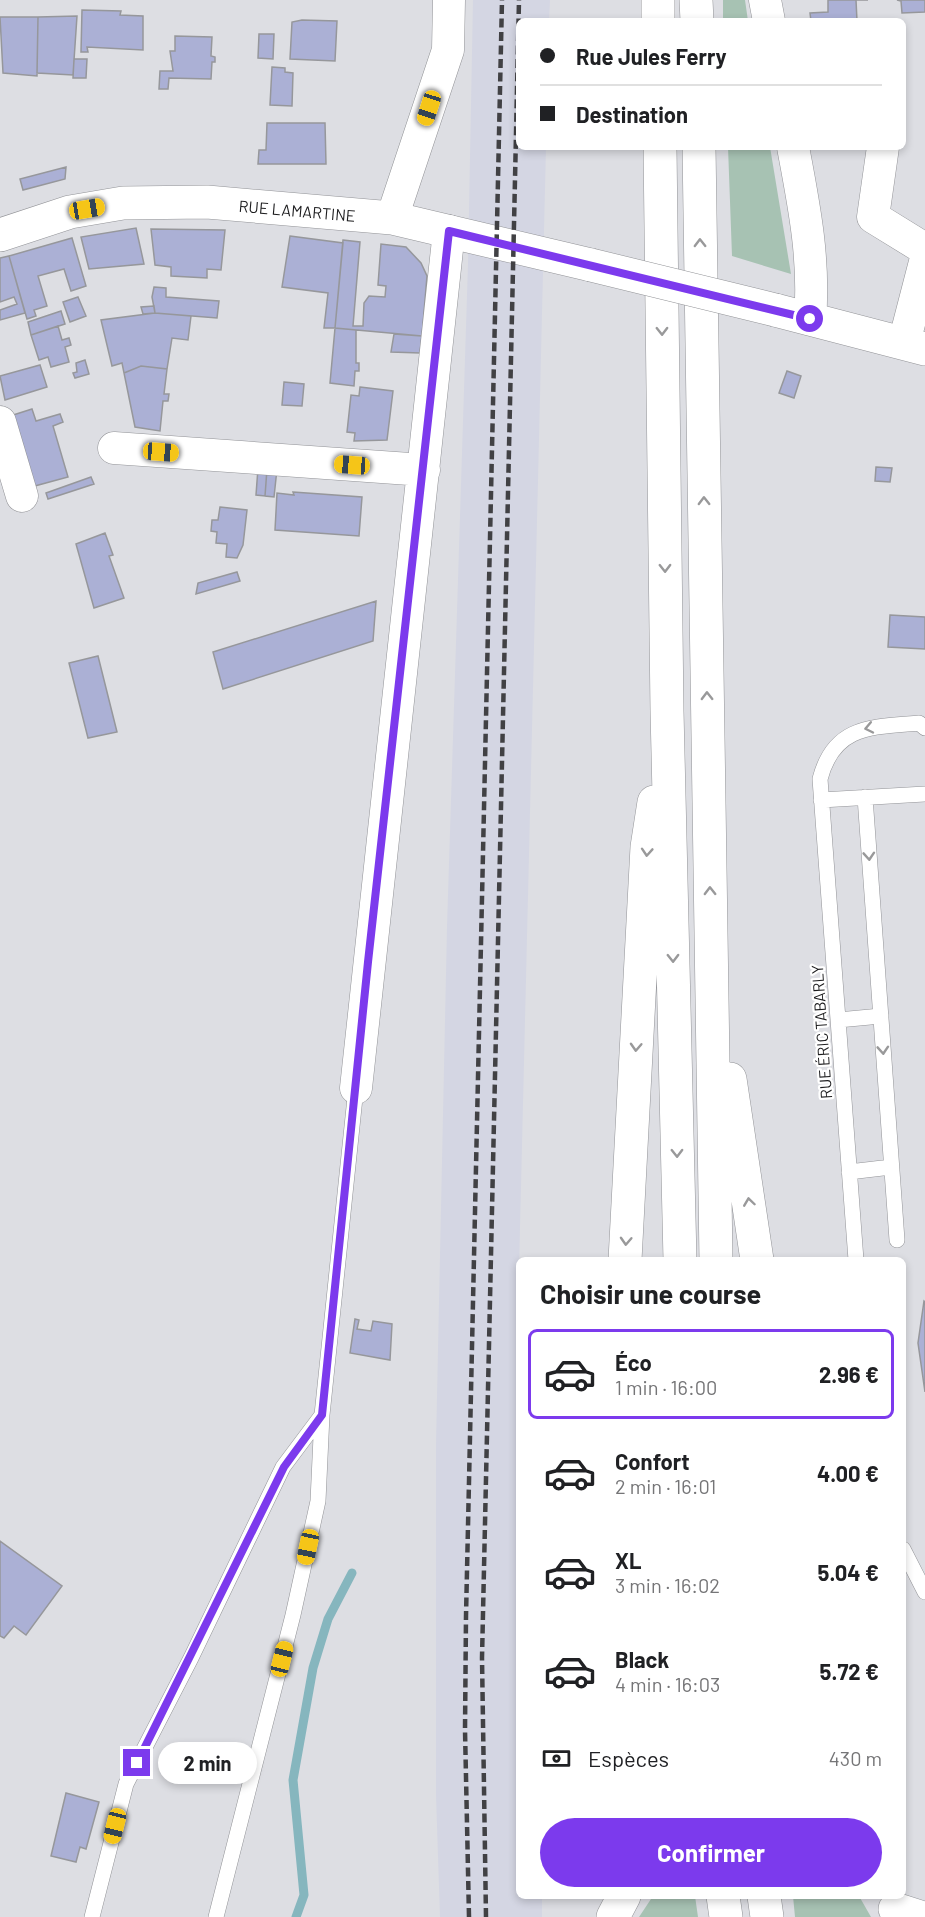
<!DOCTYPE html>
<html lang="fr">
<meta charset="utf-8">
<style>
:root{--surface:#fff;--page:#f6f6f6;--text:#202124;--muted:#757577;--line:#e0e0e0;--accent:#7c3aed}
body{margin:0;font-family:Barlow,sans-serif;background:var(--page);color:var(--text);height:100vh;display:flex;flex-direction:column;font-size:22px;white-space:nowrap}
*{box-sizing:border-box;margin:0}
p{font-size:20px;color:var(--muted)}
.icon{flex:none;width:33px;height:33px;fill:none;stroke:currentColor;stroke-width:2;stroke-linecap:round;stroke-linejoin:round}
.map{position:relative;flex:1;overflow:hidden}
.panel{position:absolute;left:516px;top:1257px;width:390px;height:642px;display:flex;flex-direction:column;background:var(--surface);border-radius:9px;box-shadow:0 3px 9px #0003}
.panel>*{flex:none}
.banner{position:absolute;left:516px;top:18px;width:390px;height:132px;border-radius:9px;box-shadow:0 3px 9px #0003;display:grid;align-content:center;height:132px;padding:0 24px;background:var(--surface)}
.end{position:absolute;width:27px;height:27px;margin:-14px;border:8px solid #7c3aed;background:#fff;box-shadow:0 0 0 3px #fff}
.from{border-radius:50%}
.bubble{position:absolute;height:42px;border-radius:21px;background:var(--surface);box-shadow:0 3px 9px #0003;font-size:20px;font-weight:700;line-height:42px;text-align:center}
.car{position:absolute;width:18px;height:36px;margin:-18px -9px;border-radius:8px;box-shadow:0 0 4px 2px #0007;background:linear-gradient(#f5c518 24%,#345 0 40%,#f5c518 0 76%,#345 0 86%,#f5c518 0)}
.banner b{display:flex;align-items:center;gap:21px;height:57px;font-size:22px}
.banner b+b{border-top:2px solid var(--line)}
.banner i{width:15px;height:15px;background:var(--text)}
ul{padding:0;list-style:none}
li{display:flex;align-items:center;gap:18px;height:90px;margin:0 12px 9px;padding:0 12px;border:3px solid transparent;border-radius:9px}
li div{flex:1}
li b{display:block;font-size:22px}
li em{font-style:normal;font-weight:700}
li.on{border-color:var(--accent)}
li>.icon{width:54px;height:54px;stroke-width:1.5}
h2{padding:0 24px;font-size:27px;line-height:72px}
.pay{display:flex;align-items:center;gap:15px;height:66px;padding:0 24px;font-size:22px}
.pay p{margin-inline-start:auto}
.primary-button{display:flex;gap:12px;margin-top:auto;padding:12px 24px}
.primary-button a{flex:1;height:69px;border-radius:36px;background:var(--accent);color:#fff;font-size:24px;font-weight:700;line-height:69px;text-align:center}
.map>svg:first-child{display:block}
</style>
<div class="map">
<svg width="925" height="1917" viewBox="0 0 925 1917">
<rect width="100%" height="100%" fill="#dddee3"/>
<path fill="#d4d6e3" d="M473,0H550L549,21H519V147H546L517,1353L519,1896H542V1917H440L436,1795V1444L447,927L468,264Z"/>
<path fill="#a7c2b3" d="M723,0H745L748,21H723Z
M728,147H770L791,274L732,256Z
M653,1896H695L698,1917H639Z
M793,1896H859L871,1917H795Z"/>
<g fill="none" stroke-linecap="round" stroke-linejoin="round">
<path stroke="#86b6be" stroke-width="9" d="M296,1917L304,1895L293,1780L313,1668L328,1619L352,1573"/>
</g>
<path fill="#abb0d5" stroke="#96979b" stroke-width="1.5" d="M828,0H868H856L857,21H811L810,13L828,12Z
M897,0H925V12L902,13L901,1Z
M82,10L121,11L120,15L143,16V50L87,47L88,52H81Z
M77,16L73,75L37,73L38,17Z
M0,17H38L37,76L3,73Z
M302,20L337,21L335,61L290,59L292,22Z
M259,34H274L273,59L258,58Z
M175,36L212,37L211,56L215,57V62H212L211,79L169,78L168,89H159L160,71H173L170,51H175Z
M74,59H87L86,78H73Z
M272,67L285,68V72L293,73L292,106L270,105Z
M267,123H325L326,164H258L259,150H266Z
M66,167L65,179L23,190L20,179Z
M136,228L144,264L89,269L81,237Z
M151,229L225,230L221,270L207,269V278L171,276V267L155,265Z
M290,236L343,243L335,328H324L328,293L282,287Z
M72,238L86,286L71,291L64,269L38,276L47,306L34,310L36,316L27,319L9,256Z
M343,240L360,242L353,326H363L364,303L369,296L385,297L386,286L378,285L381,244L406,247L421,263L427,276L422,336L335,328Z
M9,256L25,313L0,320V310L17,304L14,297L0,302V258Z
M154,287L166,288V297L219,301L217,318L155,313L152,297Z
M78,297L86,316L70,322L63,302Z
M154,306L155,313L143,314L141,307Z
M61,311L65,324L31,335L28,322Z
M155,313L191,316L188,340L172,338L167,369L141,366L124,373L122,363L112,366L101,320Z
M58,326L62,340L69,338L71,345L65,347L69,362L51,367L48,357L39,360L31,335Z
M335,328L356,330V363H359V371H355L354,386L330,383Z
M394,334L422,336L420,353L391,352Z
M85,360L89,374L75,378L73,373L77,372L76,363Z
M40,365L47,387L5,400L0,376Z
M141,366L167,369L164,394H169L168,401H163L160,431L135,427L124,373Z
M787,371L801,376L794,398L779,393Z
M284,382L304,384L302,406L282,405Z
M360,387L393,391L387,440L354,441L355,433L347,432L351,395L359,396Z
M32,409L36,421L60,414L63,422L53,426L68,477L31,487L10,416Z
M876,467L892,468L890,482L875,481Z
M258,468L267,469L265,496L256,495Z
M267,469H277L274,497L265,496Z
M91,477L94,484L48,499L46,493Z
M293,492L362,497L359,536L275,530L277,493L294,495Z
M220,507L247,510L243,545L237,558L226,557L227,544L216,543L217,532L211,531L212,520H218Z
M105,533L113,555L109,556L124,598L94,608L76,544Z
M237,572L240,581L196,594L198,583Z
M376,601L373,641L223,689L213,652Z
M890,615L925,617V649L888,647Z
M98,656L117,732L88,738L69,663Z
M924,1301L925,1302V1392L918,1343Z
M355,1319L359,1320L357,1329L371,1331L373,1321L392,1324L390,1360L350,1353Z
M0,1541L62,1586L26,1635L14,1626L4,1638L0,1636Z
M66,1793L99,1802L86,1849L80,1847L76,1862L51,1856Z"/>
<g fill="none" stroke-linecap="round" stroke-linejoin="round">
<g stroke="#929397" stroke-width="16">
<path id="lane" d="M865,797L897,1240
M821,800L925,794
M838,1020L881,1016
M849,1172L891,1167
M856,1260L820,779C834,725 872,727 919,723L925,728
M903,1549L925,1592
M92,1917L126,1784L191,1658L283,1467L322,1415
M216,1917L293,1615L318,1501L322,1415L356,1088"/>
</g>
<g stroke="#929397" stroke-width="33">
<path id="street" d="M765,0L769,21
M793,147C804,205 815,260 810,319
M883,147L873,217L925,249
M392,218L448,50L449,0
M904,343L925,262
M0,422L22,496
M114,448L424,470
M356,1088L449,231"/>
</g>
<g stroke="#929397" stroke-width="34">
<g id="secondary">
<path id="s1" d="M0,235L70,212L123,203L207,202L392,218L591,265"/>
<path d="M775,310L925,349"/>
<path d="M895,1909L920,1917"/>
<path d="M613,1917L624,1896"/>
</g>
</g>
<g stroke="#929397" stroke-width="34">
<path id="highway" d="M658,0V21
M696,0L697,21
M660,147L667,711L680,1260
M699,147L716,1260
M730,1079L757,1260
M625,1260L647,847L654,802
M723,1896L726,1917
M764,1896L767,1917"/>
</g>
<use href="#lane" stroke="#fff" stroke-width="15"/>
<use href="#street" stroke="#fff" stroke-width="32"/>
<use href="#secondary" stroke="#fff" stroke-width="33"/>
<use href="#highway" stroke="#fff" stroke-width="33"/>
<path stroke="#414144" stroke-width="4.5" stroke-dasharray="9 4.5" stroke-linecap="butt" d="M469,1917L465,1730L466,1616L502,0
M486,1917L482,1658L519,0"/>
<g stroke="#929397" stroke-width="34" stroke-linecap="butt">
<path id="secondary-bridge" d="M591,265L775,310"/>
</g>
<use href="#secondary-bridge" stroke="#fff" stroke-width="33"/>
</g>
<defs><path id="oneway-chevron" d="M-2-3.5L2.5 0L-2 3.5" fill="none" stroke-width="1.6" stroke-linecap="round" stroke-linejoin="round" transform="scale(1.5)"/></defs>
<g stroke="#99999a">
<use href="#oneway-chevron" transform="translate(700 243) rotate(-91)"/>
<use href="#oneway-chevron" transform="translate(662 331) rotate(89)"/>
<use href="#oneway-chevron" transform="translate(704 501) rotate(-91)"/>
<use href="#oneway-chevron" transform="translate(665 568) rotate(89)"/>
<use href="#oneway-chevron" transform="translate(707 696) rotate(-91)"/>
<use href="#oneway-chevron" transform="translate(869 728) rotate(168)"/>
<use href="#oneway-chevron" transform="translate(647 852) rotate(94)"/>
<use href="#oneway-chevron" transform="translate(869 856) rotate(86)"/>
<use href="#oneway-chevron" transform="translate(710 891) rotate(-91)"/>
<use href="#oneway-chevron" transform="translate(673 958) rotate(89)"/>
<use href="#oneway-chevron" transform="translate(636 1047) rotate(93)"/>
<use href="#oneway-chevron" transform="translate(883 1050) rotate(86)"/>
<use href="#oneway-chevron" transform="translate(677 1153) rotate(89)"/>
<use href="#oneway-chevron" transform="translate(749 1202) rotate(-98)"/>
<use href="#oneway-chevron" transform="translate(626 1241) rotate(93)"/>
</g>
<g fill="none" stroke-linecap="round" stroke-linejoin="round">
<path stroke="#7c3aed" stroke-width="8" d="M137,1763L284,1467L322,1415L368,962L449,231L810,319"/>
</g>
<g text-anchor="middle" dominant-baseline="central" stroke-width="4.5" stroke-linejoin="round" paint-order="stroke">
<g font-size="16" fill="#1c1c1e" stroke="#fff">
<text stroke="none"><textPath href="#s1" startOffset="302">RUE LAMARTINE</textPath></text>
<text transform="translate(821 1032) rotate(-94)">RUE ÉRIC TABARLY</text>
</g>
</g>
</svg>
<i class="end from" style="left:810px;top:319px"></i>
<i class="end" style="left:137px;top:1763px"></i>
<div class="bubble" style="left:158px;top:1742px;width:99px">2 min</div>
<i class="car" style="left:429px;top:108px;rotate:198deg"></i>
<i class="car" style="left:87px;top:209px;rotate:80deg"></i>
<i class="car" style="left:161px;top:452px;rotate:94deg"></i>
<i class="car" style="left:352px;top:465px;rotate:274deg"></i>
<i class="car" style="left:308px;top:1547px;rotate:192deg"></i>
<i class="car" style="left:282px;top:1659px;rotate:14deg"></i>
<i class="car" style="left:115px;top:1826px;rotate:194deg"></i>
<div class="banner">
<b><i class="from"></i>Rue Jules Ferry</b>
<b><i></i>Destination</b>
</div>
<section class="panel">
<h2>Choisir une course</h2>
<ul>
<li class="on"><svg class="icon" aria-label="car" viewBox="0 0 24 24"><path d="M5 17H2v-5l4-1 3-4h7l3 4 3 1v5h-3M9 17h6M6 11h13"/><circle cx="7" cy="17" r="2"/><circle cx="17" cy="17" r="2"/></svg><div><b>Éco</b><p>1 min · 16:00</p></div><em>2.96 €</em></li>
<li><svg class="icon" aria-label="car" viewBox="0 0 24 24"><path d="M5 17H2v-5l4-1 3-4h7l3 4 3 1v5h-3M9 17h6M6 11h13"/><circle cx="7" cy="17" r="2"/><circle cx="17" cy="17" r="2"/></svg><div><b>Confort</b><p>2 min · 16:01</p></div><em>4.00 €</em></li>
<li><svg class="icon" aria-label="car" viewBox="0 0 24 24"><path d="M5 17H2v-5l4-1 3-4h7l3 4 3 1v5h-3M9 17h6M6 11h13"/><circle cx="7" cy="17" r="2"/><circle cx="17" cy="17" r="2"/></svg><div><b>XL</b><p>3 min · 16:02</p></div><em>5.04 €</em></li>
<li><svg class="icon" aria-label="car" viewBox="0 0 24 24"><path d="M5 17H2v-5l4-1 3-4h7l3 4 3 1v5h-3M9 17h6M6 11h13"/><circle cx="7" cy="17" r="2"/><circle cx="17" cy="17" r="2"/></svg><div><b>Black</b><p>4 min · 16:03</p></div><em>5.72 €</em></li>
</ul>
<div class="pay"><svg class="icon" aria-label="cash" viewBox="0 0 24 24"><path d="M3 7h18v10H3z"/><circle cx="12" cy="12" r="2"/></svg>Espèces<p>430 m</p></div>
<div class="primary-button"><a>Confirmer</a></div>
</section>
</div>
